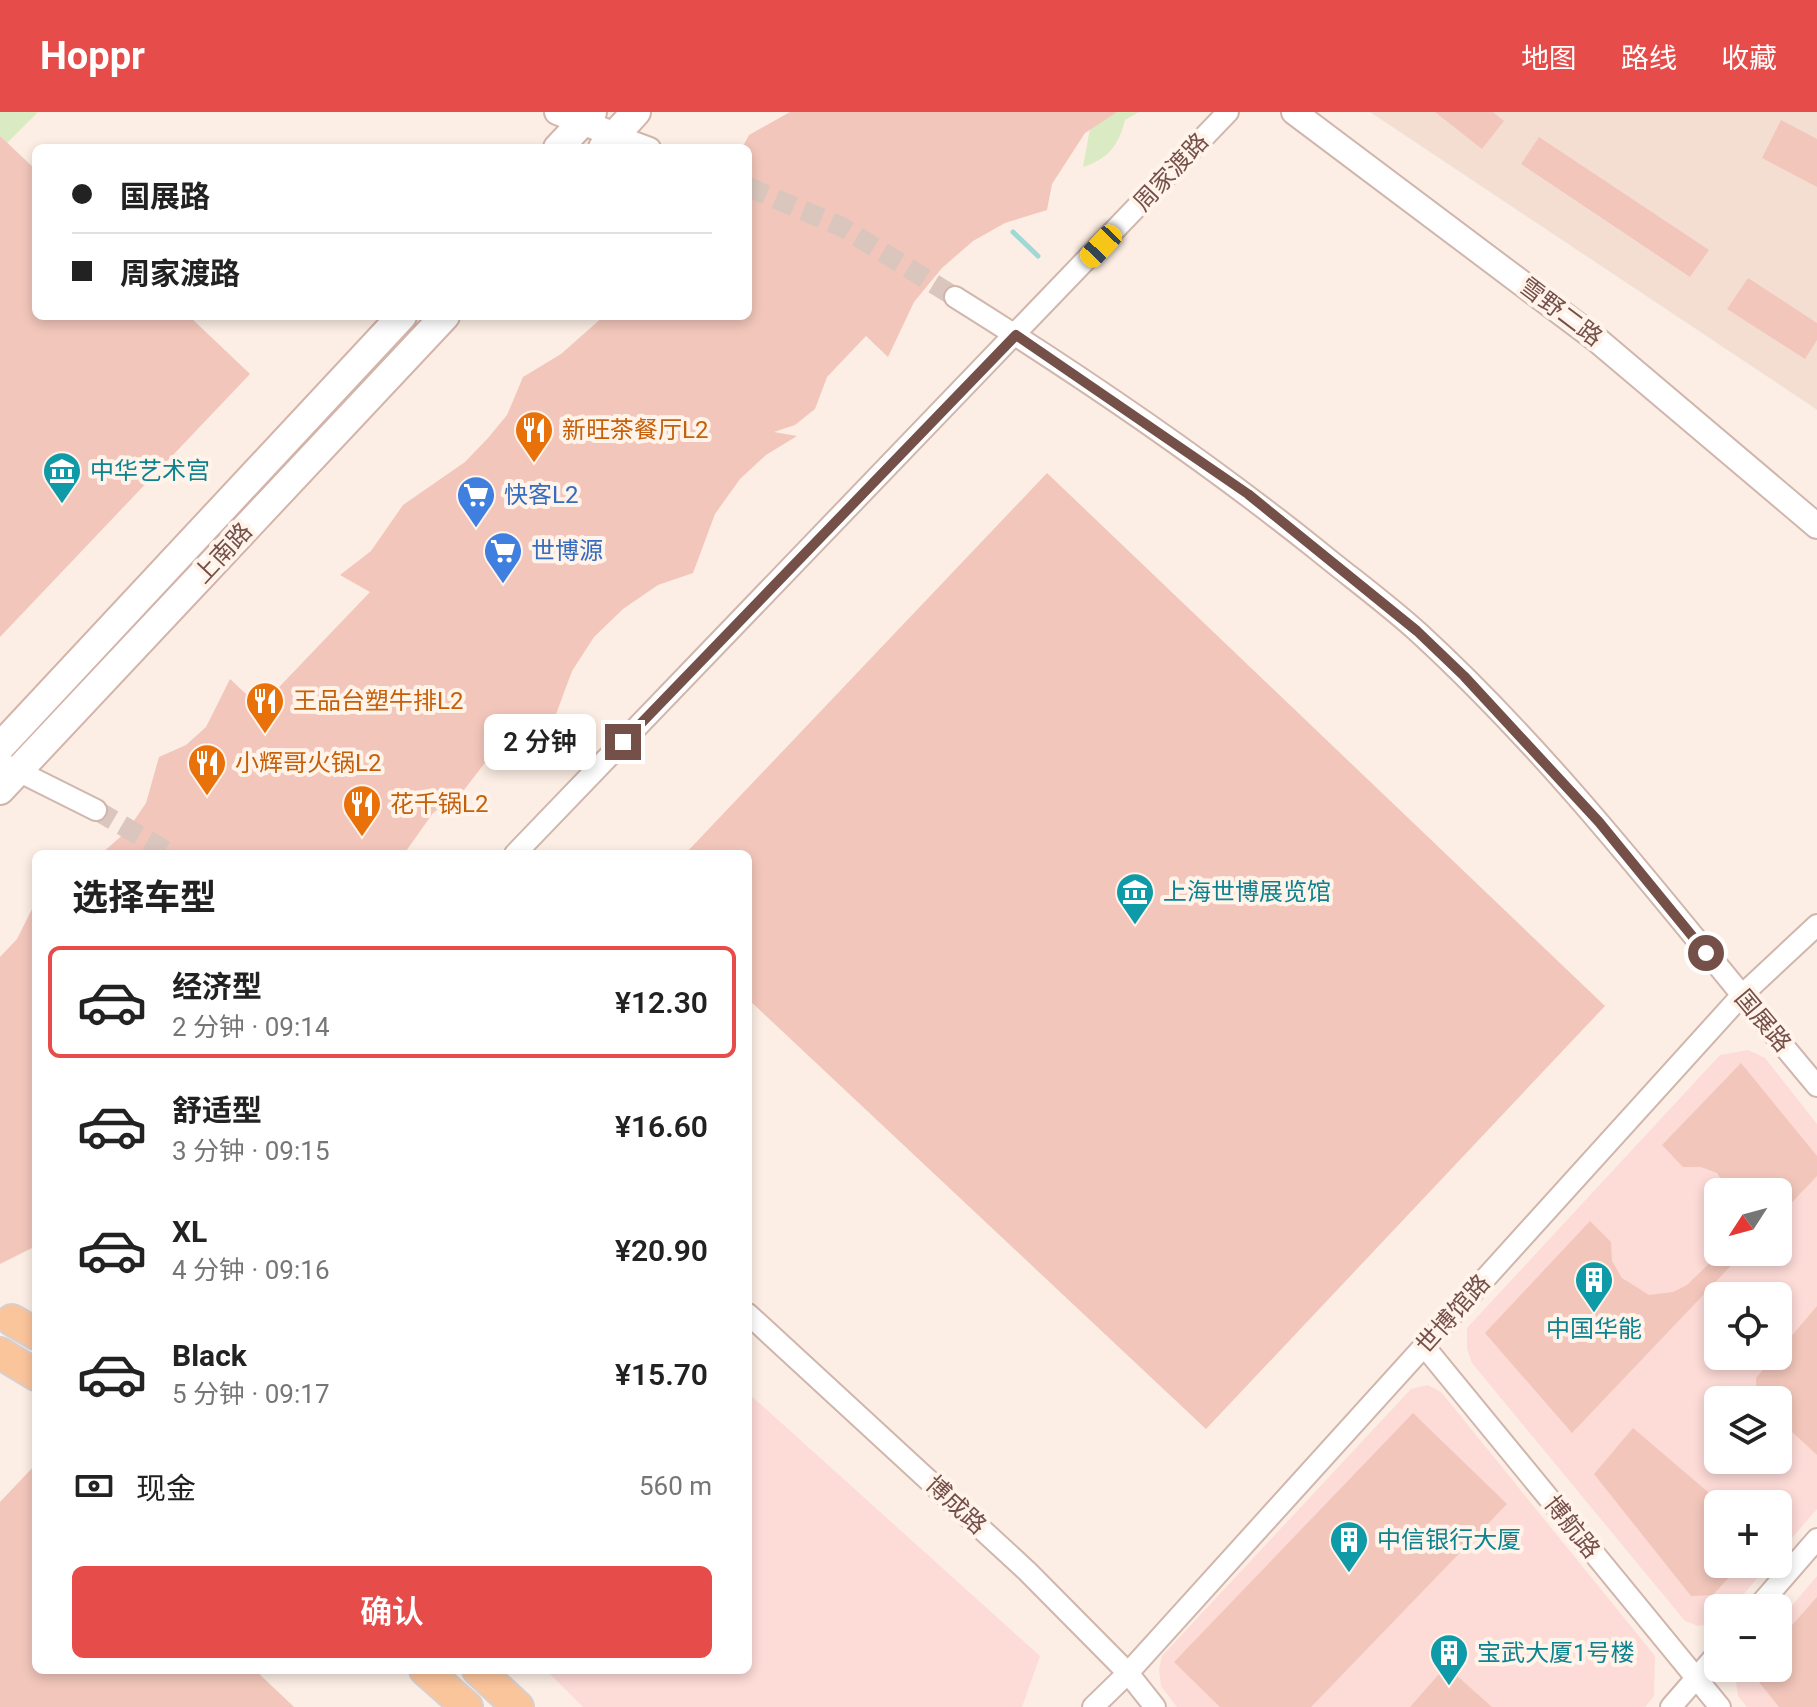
<!DOCTYPE html>
<html lang="zh">
<meta charset="utf-8">
<style>
:root{--surface:#fff;--page:#f2f2f2;--text:#222;--muted:#767676;--line:#e0e0e0;--accent:#e64c49}
body{margin:0;font-family:Roboto,"Noto Sans SC",sans-serif;background:var(--page);color:var(--text);height:100vh;display:flex;flex-direction:column;font-size:30px;white-space:nowrap}
*{box-sizing:border-box;margin:0}
p{font-size:26px;color:var(--muted)}
.icon{flex:none;width:44px;height:44px;fill:none;stroke:currentColor;stroke-width:2;stroke-linecap:round;stroke-linejoin:round}
.map{position:relative;flex:1;overflow:hidden}
.side{position:absolute;left:32px;top:738px;width:720px;height:824px;display:flex;flex-direction:column;background:var(--surface);border-radius:12px;box-shadow:0 4px 12px #0003}
.side>*{flex:none}
.guide{position:absolute;left:32px;top:32px;width:720px;height:176px;border-radius:12px;box-shadow:0 4px 12px #0003;display:grid;align-content:center;height:176px;padding:0 40px;background:var(--surface)}
.needle{width:52px;rotate:234deg}
.fabs{position:absolute;left:1704px;top:1066px;display:grid;gap:16px}
.fabs a{display:grid;place-items:center;width:88px;height:88px;border-radius:12px;background:var(--surface);box-shadow:0 4px 12px #0003;font-size:40px}
.end{position:absolute;width:36px;height:36px;margin:-18px;border:10px solid #755049;background:#fff;box-shadow:0 0 0 4px #fff}
.from{border-radius:50%}
.bubble{position:absolute;height:56px;border-radius:12px;background:var(--surface);box-shadow:0 4px 12px #0003;font-size:26px;font-weight:600;line-height:56px;text-align:center}
.car{position:absolute;width:24px;height:48px;margin:-24px -12px;border-radius:10px;box-shadow:0 0 6px 2px #0007;background:linear-gradient(#f5c518 24%,#345 0 40%,#f5c518 0 76%,#345 0 86%,#f5c518 0)}
.guide b{display:flex;align-items:center;gap:28px;height:76px;font-size:30px}
.guide b+b{border-top:2px solid var(--line)}
.guide i{width:20px;height:20px;background:var(--text)}
ul{padding:0;list-style:none}
li{display:flex;align-items:center;gap:24px;height:112px;margin:0 16px 12px;padding:0 24px;border:4px solid transparent;border-radius:12px}
li div{flex:1}
li b{display:block;font-size:30px}
li em{font-style:normal;font-weight:600}
li.active{border-color:var(--accent)}
li>.icon{width:72px;height:72px;stroke-width:1.5}
h2{padding:0 40px;font-size:36px;line-height:96px}
.pay{display:flex;align-items:center;gap:20px;height:88px;padding:0 40px;font-size:30px}
.pay p{margin-inline-start:auto}
.button{display:flex;gap:16px;margin-top:auto;padding:16px 40px}
.button a{flex:1;height:92px;border-radius:12px;background:var(--accent);color:#fff;font-size:32px;font-weight:600;line-height:92px;text-align:center}
header{display:flex;align-items:center;gap:48px;box-sizing:border-box;height:112px;padding:0 40px;background:var(--accent);color:#fff}
header strong{font-size:38px}
nav{display:flex;gap:44px;margin-inline-start:auto;font-size:28px}
.map>svg:first-child{display:block}
</style>
<header>
<strong>Hoppr</strong>
<nav><a>地图</a><a>路线</a><a>收藏</a></nav>
</header>
<div class="map">
<svg width="1817" height="1595" viewBox="0 0 1817 1595">
<rect width="100%" height="100%" fill="#fceee4"/>
<path fill="#f4ded2" d="M1370,0H1817V298L1810,293Z"/>
<path fill="#fddbd7" fill-rule="evenodd" d="M1748,938L1765,946L1817,1012V1397L1778,1442V1392H1718V1452H1769L1732,1496H1718V1510L1698,1514L1685,1509L1472,1251L1467,1237V1216L1720,943ZM1718,1080H1778V1140H1718ZM1718,1184H1778V1244H1718ZM1718,1288H1778V1348H1718Z
M1428,1273L1441,1280L1655,1544L1654,1584L1645,1595H1177L1161,1574L1159,1557L1162,1544L1411,1277Z
M748,1281L1040,1544L1022,1595H583L546,1558H748Z
M1817,1464V1595H1747L1738,1584L1736,1570L1740,1556H1778V1510Z"/>
<path fill="#daeac2" d="M0,0H38L7,31L0,24Z
M1093,0H1139L1125,8C1119,33 1108,47 1083,55Z"/>
<g fill="none" stroke-linecap="round" stroke-linejoin="round">
<path stroke="#9fd8d5" stroke-width="5" d="M1013,120L1038,144"/>
</g>
<path fill="#f2c6bb" d="M790,0H1117L1085,21L1052,72L1047,98L1005,111L973,129L942,156L914,190L888,245L866,224L827,265L815,297L795,313L774,320L797,324L766,343L740,367L715,402L693,461L658,473L623,497L594,525L572,559L552,613L521,623L491,643L464,678L433,701L404,742H101L127,719L146,691L159,645L186,633L206,615L230,567L260,595L370,480L340,463L371,439L403,393L465,350L488,326L507,303L523,265L561,242L604,204H748V36H742L749,23Z
M1435,0H1493L1504,9L1482,37Z
M1781,8L1817,27V75L1762,46Z
M0,24L36,58V204H189L250,262L0,525Z
M1539,25L1709,138L1690,165L1521,52Z
M1748,166L1817,211V228L1805,247L1727,197Z
M1047,361L1605,894L1206,1317L748,887V742H685Z
M36,789V1134L0,1152V845L17,827Z
M1741,951L1817,1044V1064L1778,1105V1080H1729L1717,1061L1701,1055H1683L1662,1033Z
M1590,1109L1611,1130L1612,1149L1622,1166L1649,1183L1673,1180L1687,1173L1721,1140H1744L1572,1321L1485,1221Z
M1817,1194V1343L1778,1307V1288H1757L1756,1266Z
M1413,1301L1507,1392L1311,1595H1220L1174,1550Z
M1633,1316L1722,1392H1718V1452H1741L1713,1483L1691,1484L1594,1362Z
M36,1352V1558H255L294,1595H0V1390Z
M1817,1485V1595H1779L1751,1560L1754,1556H1778V1529Z
M1446,1554L1492,1595H1410Z"/>
<g fill="none" stroke-linecap="round" stroke-linejoin="round">
<path stroke="#dac6bd" stroke-width="20" stroke-dasharray="20 10" stroke-linecap="butt" d="M748,75L842,115L955,185
M96,698L171,742"/>
<g stroke="#d0b6ad" stroke-width="24">
<path id="minor" d="M615,23L650,36
M955,185C1080,263 1201,345 1316,437C1350,465 1386,491 1419,521C1567,657 1688,821 1817,974
M0,650L96,698
M515,742L1228,0
M748,1202L1027,1459L1128,1561L1155,1595
M1424,1234L1720,1595
M1757,1496L1817,1427
M1093,1595L1128,1561L1741,884L1817,813
M1671,1595L1718,1541"/>
</g>
<g stroke="#d0b6ad" stroke-width="28">
<path id="tertiary" d="M557,0L615,23
M1294,0L1596,227L1817,414"/>
</g>
<g stroke="#d3b4aa" stroke-width="32">
<path id="secondary" d="M558,36L592,0
M603,36L636,0
M0,635L402,204
M0,678L445,204"/>
</g>
<g stroke="#d8cecc" stroke-width="34">
<path id="primary" d="M12,1208L36,1222
M0,1241L36,1263
M425,1558L467,1595
M478,1558L518,1595"/>
</g>
<use href="#minor" stroke="#fff" stroke-width="20"/>
<use href="#tertiary" stroke="#fff" stroke-width="24"/>
<use href="#secondary" stroke="#fff" stroke-width="28"/>
<use href="#primary" stroke="#fbc59c" stroke-width="30"/>
</g>
<g fill="none" stroke-linecap="round" stroke-linejoin="round">
<path stroke="#755049" stroke-width="10" d="M623,630L1016,223L1248,382L1417,519L1464,564L1599,710L1706,841"/>
</g>
<defs>
<g id="restaurant-pin" transform="scale(2)"><path d="M0 17L-7.5 6A9.5 9.5 0 1 1 7.5 6Z" fill="#e8710a" stroke="#fff3ea"/><path d="M-5-6h1v4h1v-4h1v4h1v-4h1v5L-1.5 .5V6h-2V.5L-5-1ZM5-6V6H3V1.5H1.5Q1.5-4 5-6Z" fill="#fff"/></g>
<g id="museum-pin" transform="scale(2)"><path d="M0 17L-7.5 6A9.5 9.5 0 1 1 7.5 6Z" fill="#0f9aa8" stroke="#fff3ea"/><path d="M0-6L6-3V-2H-6V-3ZM-5-1h2V3h-2ZM-1-1h2V3h-2ZM3-1h2V3H3ZM-6 4H6V6H-6Z" fill="#fff"/></g>
<g id="supermarket-pin" transform="scale(2)"><path d="M0 17L-7.5 6A9.5 9.5 0 1 1 7.5 6Z" fill="#3f7fe0" stroke="#fff3ea"/><path d="M-6-5.5h2.5l.6 2H6L4.5 2H-2.5L-4.4-4H-6ZM-1.5 3.2a1.3 1.3 0 1 0 .1 0ZM3 3.2a1.3 1.3 0 1 0 .1 0Z" fill="#fff"/></g>
<g id="building-pin" transform="scale(2)"><path d="M0 17L-7.5 6A9.5 9.5 0 1 1 7.5 6Z" fill="#0f9aa8" stroke="#fff3ea"/><path d="M-4-6H4V6H1V3H-1V6H-4ZM-2.5-4.3h1.7v1.8h-1.7ZM.8-4.3h1.7v1.8H.8ZM-2.5-1h1.7V.8h-1.7ZM.8-1h1.7V.8H.8Z" fill="#fff"/></g>
</defs>
<g fill-rule="evenodd">
<use href="#restaurant-pin" x="534" y="318"/>
<use href="#museum-pin" x="62" y="359"/>
<use href="#supermarket-pin" x="476" y="383"/>
<use href="#supermarket-pin" x="503" y="439"/>
<use href="#restaurant-pin" x="265" y="589"/>
<use href="#restaurant-pin" x="207" y="651"/>
<use href="#restaurant-pin" x="362" y="692"/>
<use href="#museum-pin" x="1135" y="780"/>
<use href="#building-pin" x="1594" y="1168"/>
<use href="#building-pin" x="1349" y="1428"/>
<use href="#building-pin" x="1449" y="1541"/>
</g>
<g text-anchor="middle" dominant-baseline="central" stroke-width="8" stroke-linejoin="round" paint-order="stroke">
<g font-size="24" fill="#755049" stroke="#fff3ea">
<text transform="translate(1171 60) rotate(-47)">周家渡路</text>
<text transform="translate(1561 200) rotate(37)">雪野二路</text>
<text transform="translate(223 441) rotate(-47)">上南路</text>
<text transform="translate(1763 909) rotate(50)">国展路</text>
<text transform="translate(1453 1202) rotate(-48)">世博馆路</text>
<text transform="translate(956 1393) rotate(43)">博成路</text>
<text transform="translate(1572 1415) rotate(51)">博航路</text>
</g>
<g font-size="24" fill="#c56008" stroke="#fff3ea" text-anchor="start">
<text x="562" y="318">新旺茶餐厅L2</text>
<text x="293" y="589">王品台塑牛排L2</text>
<text x="235" y="651">小辉哥火锅L2</text>
<text x="390" y="692">花千锅L2</text>
</g>
<g font-size="24" fill="#0d838f" stroke="#fff3ea" text-anchor="start">
<text x="90" y="359">中华艺术宫</text>
<text x="1163" y="780">上海世博展览馆</text>
<text x="1594" y="1217" text-anchor="middle">中国华能</text>
<text x="1377" y="1428">中信银行大厦</text>
<text x="1477" y="1541">宝武大厦1号楼</text>
</g>
<g font-size="24" fill="#366cbe" stroke="#fff3ea" text-anchor="start">
<text x="504" y="383">快客L2</text>
<text x="531" y="439">世博源</text>
</g>
</g>
</svg>
<div class="fabs">
<a><svg class="needle" viewBox="-14 -14 28 28"><path d="M0-13l5 13h-10z" fill="#e53935"/><path d="M0 13l5-13h-10z" fill="#767676"/></svg></a>
<a><svg class="icon" aria-label="locate" viewBox="0 0 24 24"><circle cx="12" cy="12" r="6"/><path d="M12 2v4M12 18v4M2 12h4M18 12h4"/></svg></a>
<a><svg class="icon" aria-label="layers" viewBox="0 0 24 24"><path d="M12 4l9 5-9 5-9-5zM3 14l9 5 9-5"/></svg></a>
<a>+</a>
<a>−</a>
</div>
<i class="end from" style="left:1706px;top:841px"></i>
<i class="end" style="left:623px;top:630px"></i>
<div class="bubble" style="left:484px;top:602px;width:112px">2 分钟</div>
<i class="car" style="left:1101px;top:134px;rotate:223deg"></i>
<div class="guide">
<b><i class="from"></i>国展路</b>
<b><i></i>周家渡路</b>
</div>
<section class="side">
<h2>选择车型</h2>
<ul>
<li class="active"><svg class="icon" aria-label="car" viewBox="0 0 24 24"><path d="M5 17H2v-5l4-1 3-4h7l3 4 3 1v5h-3M9 17h6M6 11h13"/><circle cx="7" cy="17" r="2"/><circle cx="17" cy="17" r="2"/></svg><div><b>经济型</b><p>2 分钟 · 09:14</p></div><em>¥12.30</em></li>
<li><svg class="icon" aria-label="car" viewBox="0 0 24 24"><path d="M5 17H2v-5l4-1 3-4h7l3 4 3 1v5h-3M9 17h6M6 11h13"/><circle cx="7" cy="17" r="2"/><circle cx="17" cy="17" r="2"/></svg><div><b>舒适型</b><p>3 分钟 · 09:15</p></div><em>¥16.60</em></li>
<li><svg class="icon" aria-label="car" viewBox="0 0 24 24"><path d="M5 17H2v-5l4-1 3-4h7l3 4 3 1v5h-3M9 17h6M6 11h13"/><circle cx="7" cy="17" r="2"/><circle cx="17" cy="17" r="2"/></svg><div><b>XL</b><p>4 分钟 · 09:16</p></div><em>¥20.90</em></li>
<li><svg class="icon" aria-label="car" viewBox="0 0 24 24"><path d="M5 17H2v-5l4-1 3-4h7l3 4 3 1v5h-3M9 17h6M6 11h13"/><circle cx="7" cy="17" r="2"/><circle cx="17" cy="17" r="2"/></svg><div><b>Black</b><p>5 分钟 · 09:17</p></div><em>¥15.70</em></li>
</ul>
<div class="pay"><svg class="icon" aria-label="cash" viewBox="0 0 24 24"><path d="M3 7h18v10H3z"/><circle cx="12" cy="12" r="2"/></svg>现金<p>560 m</p></div>
<div class="button"><a>确认</a></div>
</section>
</div>
